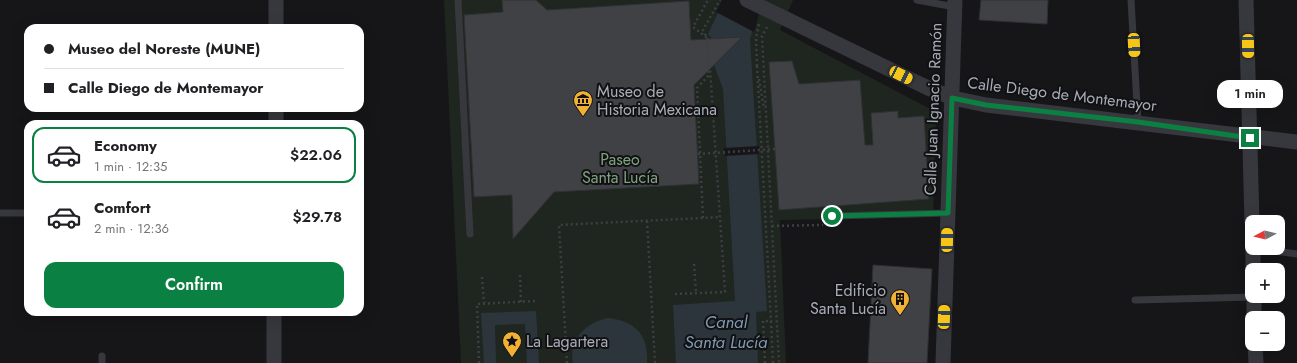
<!DOCTYPE html>
<meta charset="utf-8">
<style>
:root{--surface:#fff;--page:#f2f2f2;--text:#202124;--muted:#757577;--line:#e0e0e0;--accent:#0b8043}
body{margin:0;font-family:Jost,sans-serif;background:var(--page);color:var(--text);height:100vh;display:flex;flex-direction:column;font-size:15px;white-space:nowrap}
*{box-sizing:border-box;margin:0}
p{font-size:13px;color:var(--muted)}
.icon{flex:none;width:22px;height:22px;fill:none;stroke:currentColor;stroke-width:2;stroke-linecap:round;stroke-linejoin:round}
.map{position:relative;flex:1;overflow:hidden}
.details{position:absolute;left:24px;top:120px;width:340px;height:196px;display:flex;flex-direction:column;background:var(--surface);border-radius:12px;box-shadow:0 4px 16px #0002}
.details>*{flex:none}
.top-card{position:absolute;left:24px;top:24px;width:340px;height:88px;border-radius:12px;box-shadow:0 4px 16px #0002;display:grid;align-content:center;height:88px;padding:0 20px;background:var(--surface)}
.needle{width:26px;rotate:263deg}
.fabs{position:absolute;left:1245px;top:215px;display:grid;gap:8px}
.fabs a{display:grid;place-items:center;width:40px;height:40px;border-radius:8px;background:var(--surface);box-shadow:0 4px 16px #0002;font-size:20px}
.end{position:absolute;width:18px;height:18px;margin:-9px;border:5px solid #0b8043;background:#fff;box-shadow:0 0 0 2px #fff}
.from{border-radius:50%}
.bubble{position:absolute;height:28px;border-radius:12px;background:var(--surface);box-shadow:0 4px 16px #0002;font-size:13px;font-weight:600;line-height:28px;text-align:center}
.car{position:absolute;width:12px;height:24px;margin:-12px -6px;border-radius:5px;box-shadow:0 0 3px 1px #0007;background:linear-gradient(#f5c518 24%,#345 0 40%,#f5c518 0 76%,#345 0 86%,#f5c518 0)}
.top-card b{display:flex;align-items:center;gap:14px;height:38px;font-size:15px}
.top-card b+b{border-top:1px solid var(--line)}
.top-card i{width:10px;height:10px;background:var(--text)}
ul{padding:7px 0 0;list-style:none}
li{display:flex;align-items:center;gap:12px;height:56px;margin:0 8px 6px;padding:0 12px;border:2px solid transparent;border-radius:12px}
li div{flex:1}
li b{display:block;font-size:15px}
li em{font-style:normal;font-weight:600}
li.current{border-color:var(--accent)}
li>.icon{width:36px;height:36px;stroke-width:1.5}
.action{display:flex;gap:8px;margin-top:auto;padding:8px 20px}
.action a{flex:1;height:46px;border-radius:12px;background:var(--accent);color:#fff;font-size:16px;font-weight:600;line-height:46px;text-align:center}
.map>svg:first-child{display:block}
</style>
<div class="map">
<svg width="1297" height="363" viewBox="0 0 1297 363">
<rect width="100%" height="100%" fill="#161618"/>
<path fill="#1e261f" d="M444,0H793L780,30L936,112L933,217L780,220L786,363H461Z"/>
<path fill="#2c353c" d="M724,0H761L750,39L767,311L756,312L758,363H676L673,305L735,301L723,89L714,65L712,39L708,34Z
M536,311L539,363H527L525,324L495,325L496,363H484L481,313Z
M608,318C635,321 649,335 647,363H573C568,339 587,322 608,318Z"/>
<path fill="#161618" d="M722,0H763L754,32L716,12Z
M759,146V154L725,156L724,148Z"/>
<path fill="#404145" stroke="#303034" d="M502,0H536L547,10L689,1L691,40L742,37L694,85L699,184L554,192L513,239L512,195L474,197L464,15L503,12Z
M981,0H1048L1047,24L979,20Z
M792,61L799,84L860,80L865,145H873L871,113L898,111V118L924,116L929,199L779,210L769,62Z
M873,265L932,269L927,363H868Z"/>
<g fill="none" stroke-linecap="round" stroke-linejoin="round">
<path stroke="#3d3f44" stroke-width="2.5" stroke-dasharray="2 3" stroke-linecap="butt" d="M767,27L762,36L779,363
M708,40L703,30L720,0
M757,66L771,321
M757,66L756,38L759,24
M759,79L764,109
M703,218L697,88L709,75L706,37L693,27L708,0
M647,221L655,363
M772,226L823,225
M694,264L696,293
M520,275L521,302
M482,277L484,303
M675,294L725,292L710,68
M479,363L477,304L536,301
M567,363L559,225L721,217
M765,363L763,321H771L773,363"/>
<path stroke="#37383d" stroke-width="7" d="M458,0L470,234
M917,0L955,7
M1131,0L1138,122
M0,213H28
M832,216L948,213
M1253,248L1297,254
M1135,300L1254,297
M102,356V363"/>
<path stroke="#37383d" stroke-width="15" d="M276,0V28
M1246,0L1252,222
M780,16L928,88L953,98L986,105L1297,142
M276,124V108
M1253,248V270
M1254,296V318
M1255,344L1256,363
M274,363V312
M943,363L955,0"/>
<path stroke="#3d3f44" stroke-width="2.5" stroke-dasharray="2 3" stroke-linecap="butt" d="M698,154L775,149"/>
<path stroke="#37383d" stroke-width="15" d="M747,0L780,16"/>
</g>
<g fill="none" stroke-linecap="round" stroke-linejoin="round">
<path stroke="#0b8043" stroke-width="5" d="M832,216L948,213L952,98L986,105L1138,122L1250,138"/>
</g>
<defs>
<g id="museum-pin" transform="scale(1)"><path d="M0 17L-7.5 6A9.5 9.5 0 1 1 7.5 6Z" fill="#f2b134" stroke="#111113"/><path d="M0-6L6-3V-2H-6V-3ZM-5-1h2V3h-2ZM-1-1h2V3h-2ZM3-1h2V3H3ZM-6 4H6V6H-6Z" fill="#111"/></g>
<g id="building-pin" transform="scale(1)"><path d="M0 17L-7.5 6A9.5 9.5 0 1 1 7.5 6Z" fill="#f2b134" stroke="#111113"/><path d="M-4-6H4V6H1V3H-1V6H-4ZM-2.5-4.3h1.7v1.8h-1.7ZM.8-4.3h1.7v1.8H.8ZM-2.5-1h1.7V.8h-1.7ZM.8-1h1.7V.8H.8Z" fill="#111"/></g>
<g id="sight-pin" transform="scale(1)"><path d="M0 17L-7.5 6A9.5 9.5 0 1 1 7.5 6Z" fill="#f2b134" stroke="#111113"/><path d="M0-6L1.8-2.2L6-1.7L2.9 1.2L3.7 5.4L0 3.3L-3.7 5.4L-2.9 1.2L-6-1.7L-1.8-2.2Z" fill="#111"/></g>
</defs>
<g fill-rule="evenodd">
<use href="#museum-pin" x="583" y="100"/>
<use href="#building-pin" x="900" y="299"/>
<use href="#sight-pin" x="512" y="341"/>
</g>
<g text-anchor="middle" dominant-baseline="central" stroke-width="4" stroke-linejoin="round" paint-order="stroke">
<g font-size="16" fill="#a8adb8" stroke="#111113" text-anchor="start">
<text x="597" y="91">Museo de<tspan x="597" dy="18">Historia Mexicana</tspan></text>
<text x="886" y="290" text-anchor="end">Edificio<tspan x="886" dy="18">Santa Lucía</tspan></text>
<text x="526" y="341">La Lagartera</text>
</g>
<g font-size="16" fill="#a8adb8" stroke="#111113">
<text transform="translate(1062 94) rotate(7)">Calle Diego de Montemayor</text>
<text transform="translate(933 109) rotate(-88)">Calle Juan Ignacio Ramón</text>
</g>
<g font-size="16" fill="#7fa381" stroke="#111113">
<text x="620" y="159">Paseo<tspan x="620" dy="18">Santa Lucía</tspan></text>
</g>
<g font-size="17" font-style="italic" fill="#7f9bb3" stroke="#111113">
<text x="726" y="322">Canal<tspan x="726" dy="20">Santa Lucía</tspan></text>
</g>
</g>
</svg>
<div class="fabs">
<a><svg class="needle" viewBox="-14 -14 28 28"><path d="M0-13l5 13h-10z" fill="#e53935"/><path d="M0 13l5-13h-10z" fill="#757577"/></svg></a>
<a>+</a>
<a>−</a>
</div>
<i class="end from" style="left:832px;top:216px"></i>
<i class="end" style="left:1250px;top:138px"></i>
<div class="bubble" style="left:1217px;top:80px;width:66px">1 min</div>
<i class="car" style="left:1134px;top:45px;rotate:177deg"></i>
<i class="car" style="left:1248px;top:46px;rotate:179deg"></i>
<i class="car" style="left:901px;top:75px;rotate:116deg"></i>
<i class="car" style="left:947px;top:240px;rotate:1deg"></i>
<i class="car" style="left:944px;top:317px;rotate:2deg"></i>
<div class="top-card">
<b><i class="from"></i>Museo del Noreste (MUNE)</b>
<b><i></i>Calle Diego de Montemayor</b>
</div>
<section class="details">
<ul>
<li class="current"><svg class="icon" aria-label="car" viewBox="0 0 24 24"><path d="M5 17H2v-5l4-1 3-4h7l3 4 3 1v5h-3M9 17h6M6 11h13"/><circle cx="7" cy="17" r="2"/><circle cx="17" cy="17" r="2"/></svg><div><b>Economy</b><p>1 min · 12:35</p></div><em>$22.06</em></li>
<li><svg class="icon" aria-label="car" viewBox="0 0 24 24"><path d="M5 17H2v-5l4-1 3-4h7l3 4 3 1v5h-3M9 17h6M6 11h13"/><circle cx="7" cy="17" r="2"/><circle cx="17" cy="17" r="2"/></svg><div><b>Comfort</b><p>2 min · 12:36</p></div><em>$29.78</em></li>
</ul>
<div class="action"><a>Confirm</a></div>
</section>
</div>
